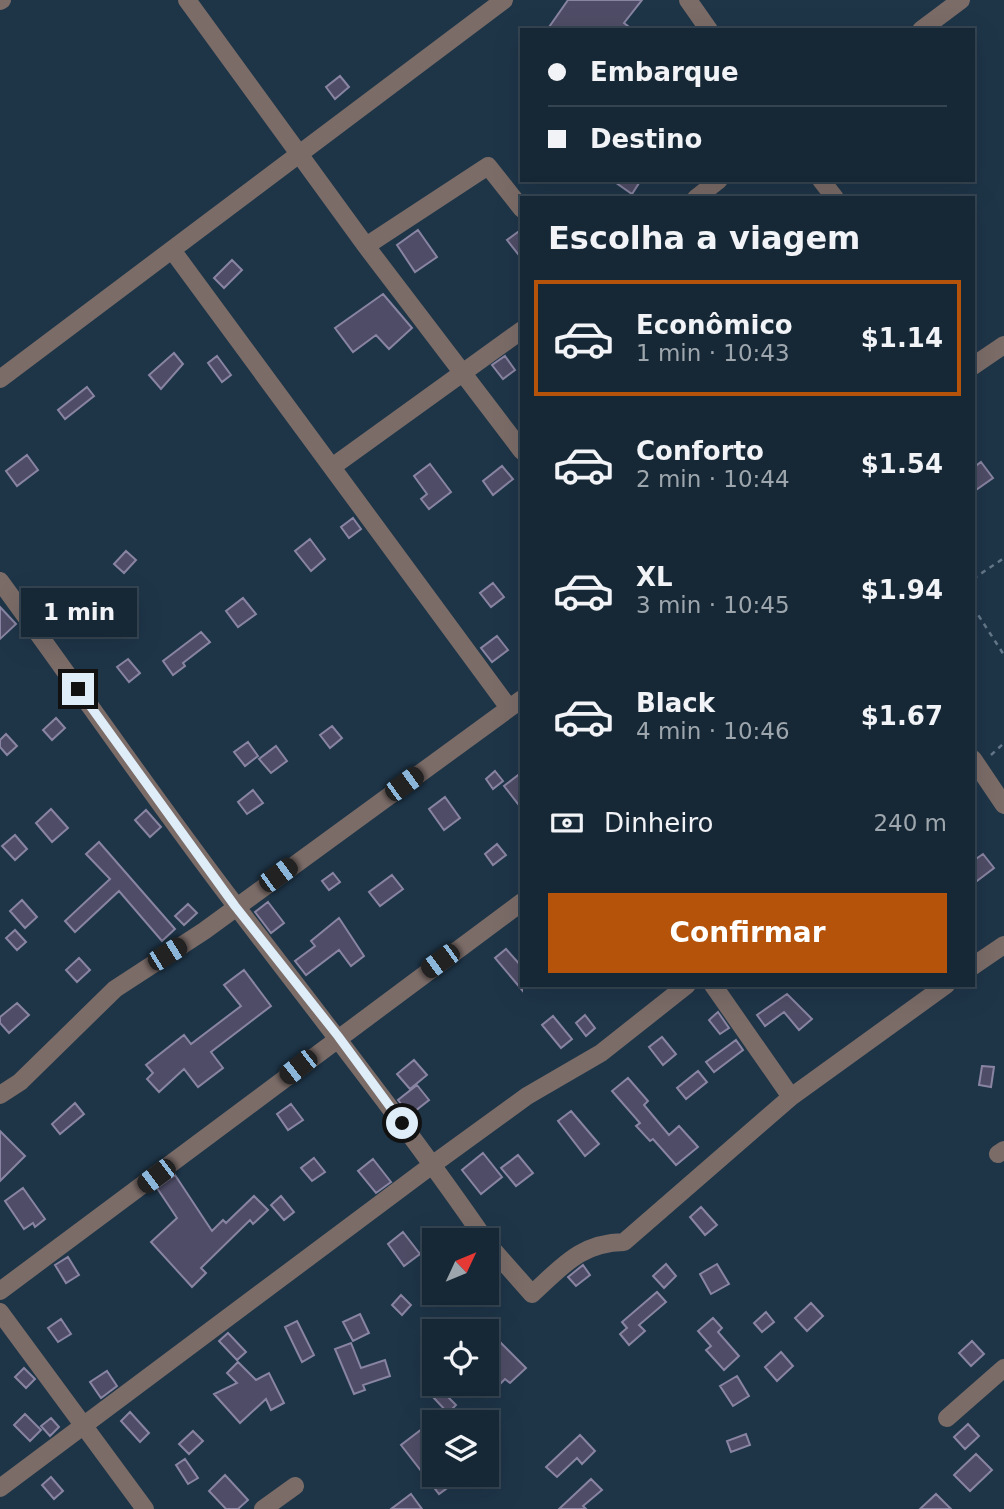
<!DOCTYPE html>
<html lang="pt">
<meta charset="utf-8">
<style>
:root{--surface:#162836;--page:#233442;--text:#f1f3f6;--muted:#9ea6ad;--line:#354451;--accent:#b45309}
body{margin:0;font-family:"DejaVu Sans",sans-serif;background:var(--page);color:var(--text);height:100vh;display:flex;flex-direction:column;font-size:26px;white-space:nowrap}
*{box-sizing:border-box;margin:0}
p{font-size:23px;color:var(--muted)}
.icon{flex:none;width:38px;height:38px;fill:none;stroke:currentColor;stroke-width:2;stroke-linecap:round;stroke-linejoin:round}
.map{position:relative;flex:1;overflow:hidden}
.side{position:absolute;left:520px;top:196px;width:455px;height:791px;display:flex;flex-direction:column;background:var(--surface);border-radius:0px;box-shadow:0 7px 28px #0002,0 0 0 2px var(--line)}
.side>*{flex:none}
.guide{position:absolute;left:520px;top:28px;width:455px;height:154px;border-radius:0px;box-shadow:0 7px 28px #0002,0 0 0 2px var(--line);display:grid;align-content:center;height:154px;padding:0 28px;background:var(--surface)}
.needle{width:46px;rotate:46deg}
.fabs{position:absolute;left:422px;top:1228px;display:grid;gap:14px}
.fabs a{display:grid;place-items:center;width:77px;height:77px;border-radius:0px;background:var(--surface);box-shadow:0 7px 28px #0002,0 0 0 2px var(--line);font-size:35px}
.end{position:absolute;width:32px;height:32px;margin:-16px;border:9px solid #dfedf9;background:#111;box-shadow:0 0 0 4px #111}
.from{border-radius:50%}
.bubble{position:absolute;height:49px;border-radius:0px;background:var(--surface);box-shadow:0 7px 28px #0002,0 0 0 2px var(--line);font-size:23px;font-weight:700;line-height:49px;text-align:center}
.car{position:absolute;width:21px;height:42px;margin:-21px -10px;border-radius:9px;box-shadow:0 0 5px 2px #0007;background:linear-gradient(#222 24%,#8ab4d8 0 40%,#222 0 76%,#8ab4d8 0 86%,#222 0)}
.guide b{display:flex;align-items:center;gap:24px;height:66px;font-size:26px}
.guide b+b{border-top:2px solid var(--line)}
.guide i{width:18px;height:18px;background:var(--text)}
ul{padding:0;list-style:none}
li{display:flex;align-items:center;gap:21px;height:116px;margin:0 14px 10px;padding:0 14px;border:4px solid transparent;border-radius:0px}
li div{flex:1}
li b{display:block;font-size:26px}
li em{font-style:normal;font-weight:700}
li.selected{border-color:var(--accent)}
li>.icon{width:63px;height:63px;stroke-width:1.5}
h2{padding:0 28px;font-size:32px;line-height:84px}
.pay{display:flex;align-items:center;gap:18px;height:77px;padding:0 28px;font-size:26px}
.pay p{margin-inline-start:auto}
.button{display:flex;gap:14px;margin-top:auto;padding:14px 28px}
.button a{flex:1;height:80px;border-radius:0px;background:var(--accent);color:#fff;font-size:28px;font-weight:700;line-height:80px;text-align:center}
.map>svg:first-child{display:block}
</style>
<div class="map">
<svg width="1004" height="1509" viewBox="0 0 1004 1509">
<rect width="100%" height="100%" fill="#1e3548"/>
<path fill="#4f4c67" stroke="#8884a2" stroke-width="2" d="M568,0H642L624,23L633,30H547Z
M340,76L349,87L335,99L326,87Z
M612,180H641L632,194Z
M522,229V259L507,240Z
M418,230L437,257L415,272L397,245Z
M232,260L242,270L224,288L214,278Z
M383,294L412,328L389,349L376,335L353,352L335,328Z
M174,353L183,364L161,389L149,375Z
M217,356L231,375L222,382L208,363Z
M505,356L515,370L503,379L492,365Z
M87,387L94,396L65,419L58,410Z
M27,455L38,470L17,486L6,471Z
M981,462L993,478L973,492V468Z
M430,464L451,492L429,509L421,499L427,494L414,476Z
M502,466L513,479L493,495L483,481Z
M353,518L361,529L349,538L341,527Z
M310,539L325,559L311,571L295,551Z
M126,551L136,560L124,573L114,564Z
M493,583L504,597L491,607L480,593Z
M243,598L256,614L238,627L226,611Z
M0,607L16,624L0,639Z
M201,632L210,642L183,663L185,666L173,675L163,661Z
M497,636L508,650L492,662L481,648Z
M128,659L140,673L129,682L117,667Z
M56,718L65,728L52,740L43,730Z
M332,726L342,738L330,748L320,735Z
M6,734L17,746L7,755L0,747V740Z
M248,742L258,756L245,766L234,752Z
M276,746L287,761L271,773L259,759Z
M495,771L503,781L493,789L486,779Z
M522,772V809L504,786Z
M253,790L263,803L247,814L238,802Z
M445,797L460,818L444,830L429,809Z
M51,809L68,828L52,842L36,823Z
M146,810L161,827L150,837L135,820Z
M15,835L27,849L15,860L2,846Z
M99,842L175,929L162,941L119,891L75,932L65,921L110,879L86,854Z
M497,844L506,855L493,865L485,854Z
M983,854L994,868L973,884V861Z
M333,873L340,882L329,890L322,881Z
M392,875L403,889L380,906L369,892Z
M22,900L37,917L25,928L10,911Z
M268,902L284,923L271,933L255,912Z
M188,904L197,913L184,925L175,916Z
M339,918L364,956L351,966L339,950L306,975L295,961L315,946L311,941Z
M15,930L26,942L17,950L6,938Z
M506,949L522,967V990L495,958Z
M79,958L90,970L77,982L66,970Z
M244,970L271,1006L211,1052L223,1068L198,1087L184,1069L159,1092L147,1079L153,1073L146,1065L184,1035L191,1044L241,1006L224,985Z
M787,994L812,1019L799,1030L784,1012L765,1026L757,1015Z
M17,1003L29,1015L9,1033L0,1023V1017Z
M718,1012L729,1028L720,1034L709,1020Z
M585,1015L595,1028L586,1036L576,1023Z
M553,1016L572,1039L561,1048L542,1025Z
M662,1037L676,1054L663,1065L649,1047Z
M736,1040L743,1050L714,1072L706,1062Z
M414,1060L427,1075L410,1089L397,1074Z
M982,1066L994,1067L991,1087L979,1085Z
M698,1071L707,1082L686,1099L677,1088Z
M628,1078L648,1101L644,1105L669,1135L679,1126L698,1147L676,1165L653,1139L650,1141L636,1126L640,1123L612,1091Z
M417,1085L429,1100L410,1115L398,1100Z
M75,1103L84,1114L60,1134L52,1124Z
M291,1104L303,1120L288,1130L277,1114Z
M571,1111L599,1144L585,1156L558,1121Z
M0,1131L25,1156L0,1181Z
M483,1153L502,1177L481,1194L462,1170Z
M518,1155L533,1173L516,1186L501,1168Z
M314,1158L325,1172L312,1181L301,1168Z
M373,1159L391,1182L376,1193L358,1171Z
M175,1175L212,1231L223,1220L226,1223L254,1196L268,1210L253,1224L250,1220L201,1268L206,1273L192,1287L151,1242L177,1218L157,1188Z
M23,1188L45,1219L35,1227L33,1223L24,1229L5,1201Z
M281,1196L294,1212L284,1220L271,1205Z
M701,1207L717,1225L705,1235L690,1217Z
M403,1232L420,1254L404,1266L388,1244Z
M68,1257L79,1275L66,1283L55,1265Z
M666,1264L676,1276L664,1288L653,1276Z
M717,1264L729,1284L711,1294L700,1274Z
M583,1265L590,1275L576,1286L568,1277Z
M657,1292L666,1302L639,1325L645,1331L629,1345L620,1334L627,1328L622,1322Z
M401,1295L411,1305L402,1315L392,1305Z
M811,1303L823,1316L807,1331L795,1318Z
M766,1312L774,1322L762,1332L754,1323Z
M360,1314L369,1333L353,1341L343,1322Z
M713,1318L722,1328L718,1332L739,1356L724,1370L706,1350L711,1346L698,1331Z
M61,1319L71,1334L58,1342L48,1328Z
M297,1321L314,1355L302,1362L285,1327Z
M228,1333L246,1352L237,1360L219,1341Z
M972,1341L984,1354L971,1366L959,1353Z
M351,1343L361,1368L385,1360L390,1376L363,1385L365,1390L354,1394L335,1349Z
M501,1343L526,1368L510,1383L505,1379L495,1389L486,1380V1357Z
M781,1352L793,1366L777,1381L765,1367Z
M238,1362L256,1380L269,1373L284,1403L271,1410L266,1399L240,1423L214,1394L237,1383L227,1373Z
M24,1368L35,1379L26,1388L15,1377Z
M107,1371L117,1386L101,1398L90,1382Z
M737,1376L749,1396L733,1406L720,1386Z
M441,1390L456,1405L448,1413L433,1397Z
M130,1412L149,1433L140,1442L121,1421Z
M25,1414L41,1430L30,1441L14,1425Z
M51,1418L59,1427L50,1436L41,1426Z
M968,1424L979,1436L965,1449L954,1437Z
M422,1429L434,1445V1475H441L450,1486L439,1494L401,1445Z
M193,1431L203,1441L189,1454L179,1444Z
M746,1434L750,1445L731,1452L727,1441Z
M580,1435L595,1451L582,1464L577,1458L557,1477L546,1467Z
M976,1454L992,1470L970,1491L954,1475Z
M185,1459L198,1478L188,1484L176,1465Z
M225,1475L248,1500L238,1509H226L209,1491Z
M51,1477L63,1491L54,1499L42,1485Z
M591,1479L602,1490L583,1506L586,1509H559Z
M411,1494L422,1509H391Z
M936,1494L951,1509H920Z"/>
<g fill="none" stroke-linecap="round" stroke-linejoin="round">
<path stroke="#637788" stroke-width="2.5" stroke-dasharray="5 5" stroke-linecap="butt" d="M973,579L1004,558
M973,607L1004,655
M991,755L1004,743"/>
<path stroke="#7b6c68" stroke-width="18" d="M187,0L366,246L522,451
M688,0L709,30
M0,1L2,0
M921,30L961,0
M821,180L835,198
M696,198L719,180
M366,246L488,166L522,209
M172,250L509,708
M973,366L1004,345
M0,379L504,0
M332,467L522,330
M0,581C79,689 155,800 236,906C320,1017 407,1126 486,1241
M973,759L1004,805
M973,966L1004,945
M713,985L791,1097
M0,1095L20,1082L115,989L204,931L522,699
M998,1154L1004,1150
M486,1242L532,1294C563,1266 580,1243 624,1242L791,1097L946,985
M0,1291L522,902
M0,1312L145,1509
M947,1418L1004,1368
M0,1488L432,1165L527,1096L601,1053L687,985
M263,1509L295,1486"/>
</g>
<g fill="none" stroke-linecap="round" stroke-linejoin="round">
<path stroke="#dfedf9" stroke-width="9" d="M78,689L235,906L338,1036L402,1123"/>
</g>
</svg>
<div class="fabs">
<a><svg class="needle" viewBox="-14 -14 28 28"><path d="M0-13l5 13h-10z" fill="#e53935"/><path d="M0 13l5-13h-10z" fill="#9ea6ad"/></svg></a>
<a><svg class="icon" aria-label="locate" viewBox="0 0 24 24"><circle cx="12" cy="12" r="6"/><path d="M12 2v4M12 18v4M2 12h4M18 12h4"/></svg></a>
<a><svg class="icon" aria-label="layers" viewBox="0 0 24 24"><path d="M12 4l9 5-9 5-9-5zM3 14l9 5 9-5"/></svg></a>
</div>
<i class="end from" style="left:402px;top:1123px"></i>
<i class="end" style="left:78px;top:689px"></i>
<div class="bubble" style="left:21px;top:588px;width:116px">1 min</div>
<i class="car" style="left:404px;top:784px;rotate:54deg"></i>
<i class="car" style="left:278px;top:875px;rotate:54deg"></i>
<i class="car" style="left:167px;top:954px;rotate:58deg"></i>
<i class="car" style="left:440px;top:961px;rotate:234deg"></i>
<i class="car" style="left:298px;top:1067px;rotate:232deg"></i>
<i class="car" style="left:156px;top:1176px;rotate:233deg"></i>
<div class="guide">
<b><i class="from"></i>Embarque</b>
<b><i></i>Destino</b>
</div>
<section class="side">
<h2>Escolha a viagem</h2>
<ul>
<li class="selected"><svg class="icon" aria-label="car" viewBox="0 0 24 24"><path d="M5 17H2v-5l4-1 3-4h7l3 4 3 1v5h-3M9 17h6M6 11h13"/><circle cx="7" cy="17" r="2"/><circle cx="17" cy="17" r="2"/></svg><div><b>Econômico</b><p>1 min · 10:43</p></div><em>$1.14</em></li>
<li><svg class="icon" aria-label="car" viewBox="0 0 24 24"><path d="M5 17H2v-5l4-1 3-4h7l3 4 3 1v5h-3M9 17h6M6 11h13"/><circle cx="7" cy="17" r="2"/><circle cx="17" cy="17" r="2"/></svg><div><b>Conforto</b><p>2 min · 10:44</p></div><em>$1.54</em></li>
<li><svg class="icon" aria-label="car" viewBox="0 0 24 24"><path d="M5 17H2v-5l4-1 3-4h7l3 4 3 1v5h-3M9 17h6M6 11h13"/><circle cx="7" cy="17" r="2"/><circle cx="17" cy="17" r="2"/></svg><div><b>XL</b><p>3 min · 10:45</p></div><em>$1.94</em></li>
<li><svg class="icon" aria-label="car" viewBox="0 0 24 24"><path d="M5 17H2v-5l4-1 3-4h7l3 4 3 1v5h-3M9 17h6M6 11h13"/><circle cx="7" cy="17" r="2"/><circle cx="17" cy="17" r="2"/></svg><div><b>Black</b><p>4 min · 10:46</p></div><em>$1.67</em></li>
</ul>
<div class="pay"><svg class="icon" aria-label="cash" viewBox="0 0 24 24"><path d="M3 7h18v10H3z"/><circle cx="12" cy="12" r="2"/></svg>Dinheiro<p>240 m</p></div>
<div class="button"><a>Confirmar</a></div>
</section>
</div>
